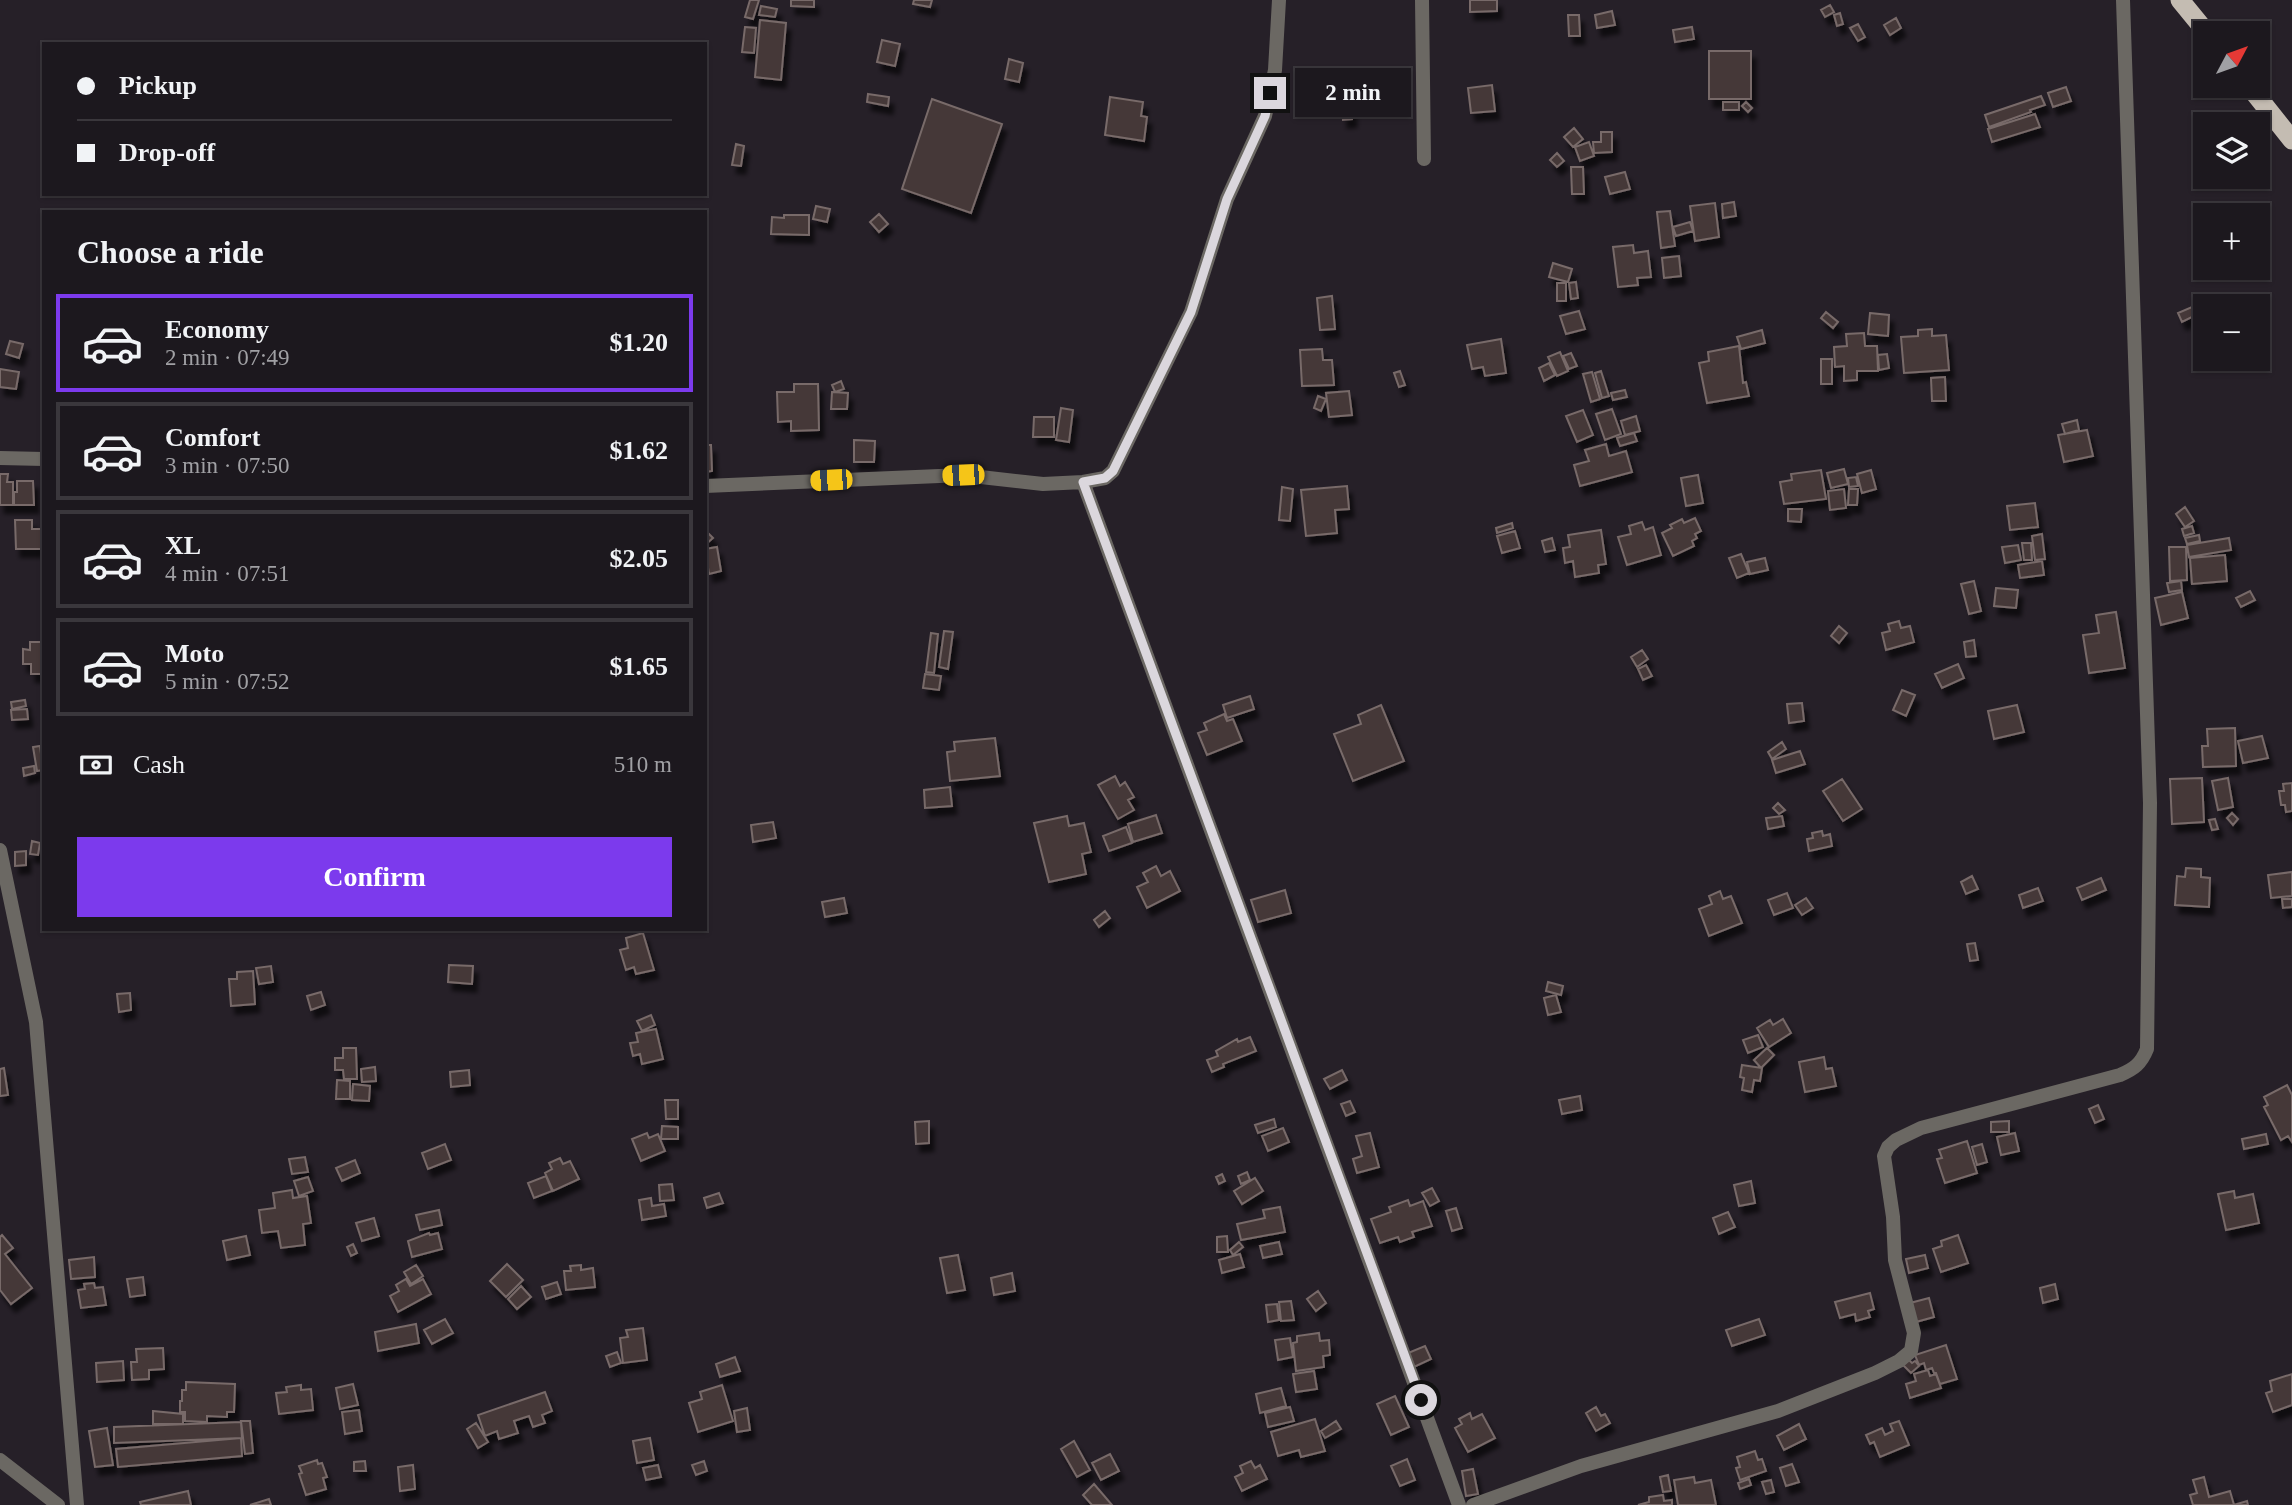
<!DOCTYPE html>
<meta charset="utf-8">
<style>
:root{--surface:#1c181e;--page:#29252b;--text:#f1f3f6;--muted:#a0a0a4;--line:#3a373c;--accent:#7c3aed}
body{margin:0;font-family:Georgia,serif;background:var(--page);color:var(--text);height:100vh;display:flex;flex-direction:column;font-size:26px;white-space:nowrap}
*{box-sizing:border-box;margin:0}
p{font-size:23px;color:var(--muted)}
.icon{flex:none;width:38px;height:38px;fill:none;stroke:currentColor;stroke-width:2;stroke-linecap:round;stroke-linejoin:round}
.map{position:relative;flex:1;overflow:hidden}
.details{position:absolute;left:42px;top:210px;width:665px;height:721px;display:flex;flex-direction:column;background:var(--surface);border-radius:0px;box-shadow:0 2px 5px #0004,0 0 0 2px var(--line)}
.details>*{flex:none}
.top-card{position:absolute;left:42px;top:42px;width:665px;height:154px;border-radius:0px;box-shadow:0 2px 5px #0004,0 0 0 2px var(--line);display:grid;align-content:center;height:154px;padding:0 35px;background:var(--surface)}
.needle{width:46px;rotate:49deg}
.buttons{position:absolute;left:2193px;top:21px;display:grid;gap:14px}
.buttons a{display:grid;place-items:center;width:77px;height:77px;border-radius:0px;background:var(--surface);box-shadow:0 2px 5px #0004,0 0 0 2px var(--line);font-size:35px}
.end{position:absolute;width:32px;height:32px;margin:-16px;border:9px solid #dbd7dd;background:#111;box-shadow:0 0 0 4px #111}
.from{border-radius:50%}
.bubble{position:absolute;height:49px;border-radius:0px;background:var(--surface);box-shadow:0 2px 5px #0004,0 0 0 2px var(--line);font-size:23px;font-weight:800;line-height:49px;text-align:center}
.car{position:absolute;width:21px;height:42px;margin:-21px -10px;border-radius:9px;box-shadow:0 0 5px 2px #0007;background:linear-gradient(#f5c518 24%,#345 0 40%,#f5c518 0 76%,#345 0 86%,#f5c518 0)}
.top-card b{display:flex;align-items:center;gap:24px;height:66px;font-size:26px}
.top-card b+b{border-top:2px solid var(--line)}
.top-card i{width:18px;height:18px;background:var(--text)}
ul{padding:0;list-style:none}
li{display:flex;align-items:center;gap:21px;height:98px;margin:0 14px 10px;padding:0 21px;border:4px solid var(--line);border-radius:0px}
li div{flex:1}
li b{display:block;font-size:26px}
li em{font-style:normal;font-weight:800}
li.selected{border-color:var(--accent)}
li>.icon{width:63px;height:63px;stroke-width:1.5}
h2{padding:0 35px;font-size:32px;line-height:84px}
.pay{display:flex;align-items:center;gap:18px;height:77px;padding:0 35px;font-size:26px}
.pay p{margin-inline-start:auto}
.cta{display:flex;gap:14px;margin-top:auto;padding:14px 35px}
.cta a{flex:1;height:80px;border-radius:0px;background:var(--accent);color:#fff;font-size:28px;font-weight:800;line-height:80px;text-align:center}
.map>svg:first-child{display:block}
</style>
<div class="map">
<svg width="2292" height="1505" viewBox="0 0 2292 1505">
<defs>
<filter id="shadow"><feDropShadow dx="4.5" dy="8" stdDeviation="2" flood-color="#0009"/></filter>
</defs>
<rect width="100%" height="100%" fill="#262028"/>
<path fill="#453938" stroke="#786a69" stroke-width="2" filter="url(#shadow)" d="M750,0H759L753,19L745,17Z
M791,0H814V7L791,6Z
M914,0H932L930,7L913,4Z
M1470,0H1497V11L1470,12Z
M1830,5L1834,12L1825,17L1821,10Z
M761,6L777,9L775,17L759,15Z
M1612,11L1615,25L1597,28L1595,15Z
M1840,13L1843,24L1837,26L1834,15Z
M1568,15H1579L1580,36H1569Z
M1896,18L1901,28L1890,35L1884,25Z
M760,20L786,23L781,80L755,77Z
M1858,24L1865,37L1858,41L1850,28Z
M745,27L756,28L754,53L742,52Z
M1692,27L1694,39L1675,42L1673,30Z
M882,40L900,44L895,66L877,62Z
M1709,51H1751V99H1709Z
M1009,59L1023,63L1019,82L1005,79Z
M1492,85L1495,111L1471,113L1468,88Z
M2066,87L2071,101L2053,107L2048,93Z
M1342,90H1351L1352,119L1343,120Z
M868,94L889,97L888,106L867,102Z
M2041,96L2045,105L2030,110L2031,112L1989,127L1985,115Z
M1110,97L1143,102L1141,116L1147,117L1144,141L1105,135Z
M932,99L1002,124L971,213L902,189Z
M1723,102H1739V110H1723Z
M1746,102L1752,108L1748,112L1742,106Z
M2035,114L2040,127L1992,142L1988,129Z
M1574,128L1583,139L1573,147L1564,137Z
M1601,132H1612V152L1594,153L1593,142H1601Z
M1589,142L1594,156L1580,161L1575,147Z
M736,144L744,146L741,166L732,165Z
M1557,153L1564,161L1557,167L1550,160Z
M1571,167H1583L1584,194H1572Z
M1625,172L1630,189L1610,194L1605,177Z
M1734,202L1736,216L1723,218L1722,204Z
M1715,203L1719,237L1695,241L1690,206Z
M816,206L830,209L827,222L813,219Z
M1670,211L1675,246L1661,248L1657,212Z
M879,214L888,224L879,232L870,222Z
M784,215H809V235L771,234L772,217L784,218Z
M1690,222L1693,231L1676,236L1673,227Z
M1633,245L1634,253L1648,251L1651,277L1637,278L1638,285L1618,287L1613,247Z
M1679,256L1681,276L1664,278L1662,258Z
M1553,263L1572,269L1568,282L1549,277Z
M1576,282L1578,298L1571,299L1569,283Z
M1557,283H1566V301H1557Z
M1332,296L1335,329L1320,330L1317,298Z
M2192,307L2196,315L2182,322L2178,313Z
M1579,311L1585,329L1566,334L1560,316Z
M1826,312L1838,322L1833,328L1821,318Z
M1870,313L1889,315L1888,336L1868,334Z
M1932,329V336L1946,335L1949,370L1904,373L1901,337L1918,336V330Z
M1762,330L1765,343L1741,349L1737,337Z
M1864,333L1865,346H1877L1878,371H1857V380L1844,381V366L1835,367L1834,347L1847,346L1846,334Z
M1501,339L1506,373L1485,376L1483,367L1472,369L1467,345Z
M10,341L23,344L19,358L6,354Z
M1739,346L1743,383L1746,382L1749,396L1707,403L1699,363L1709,361L1708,352Z
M1322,349L1323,360H1332L1334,385L1302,386L1300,350Z
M1560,352L1568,371L1557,376L1548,357Z
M1571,353L1577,366L1569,369L1563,356Z
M1887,354L1889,368L1879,370L1878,355Z
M1821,359H1832V384H1821Z
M1549,363L1555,375L1544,381L1539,368Z
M0,369L19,372L16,389L0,387Z
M1400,371L1405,385L1399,387L1394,373Z
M1601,371L1609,396L1602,398L1595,373Z
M1592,372L1600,399L1591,402L1583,374Z
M1945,377L1946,401H1932L1931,378Z
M841,381L844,389L835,392L832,385Z
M794,384H818L819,430L791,431V421L778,422L777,392H794Z
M1625,390L1627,397L1613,400L1611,393Z
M1349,391L1352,415L1329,417L1326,393Z
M832,392L848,393L847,409H831Z
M1318,396L1326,399L1321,411L1314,408Z
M1061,408L1073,410L1069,442L1056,440Z
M1612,409L1621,434L1605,440L1596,414Z
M1583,410L1593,435L1577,442L1566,416Z
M1636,416L1640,431L1625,435L1621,421Z
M1034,417H1054V437H1033Z
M2077,420L2079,430L2065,434L2062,424Z
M2087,430L2093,456L2064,462L2058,435Z
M1634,433L1637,441L1620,446L1617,438Z
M854,440L875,441L874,462H854Z
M1606,444L1609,456L1626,451L1632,472L1580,486L1574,465L1589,461L1585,450Z
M705,445H711L712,471L705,472Z
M1844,469L1848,484L1831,488L1827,473Z
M1821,470L1826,499L1784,504L1780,482L1792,480L1791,474Z
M1871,470L1876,489L1862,493L1857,474Z
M0,474H8L7,482H13V505H0Z
M1698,475L1703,503L1686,506L1681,478Z
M1856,477L1858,486L1849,487L1848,478Z
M17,481H33L34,505H14V492H17Z
M1347,486L1349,509L1335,510L1337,533L1306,536L1301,490Z
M1282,487L1293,489L1290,521L1279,520Z
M1844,489L1846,508L1830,510L1828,491Z
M1849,489H1858L1857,505H1848Z
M2035,503L2038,527L2010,530L2007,506Z
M2185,507L2194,521L2185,527L2176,514Z
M1788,509H1802L1801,522L1788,521Z
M1695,518L1701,531L1695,534L1697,538L1692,541L1694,546L1673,556L1662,533L1672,528L1670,525L1682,519L1684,523Z
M15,520H32V529H44V549H16Z
M1642,522L1645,530L1653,527L1661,555L1627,565L1618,537L1631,534L1629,526Z
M1512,523L1513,528L1497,533L1496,528Z
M2192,526L2194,533L2184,536L2182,529Z
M705,530L713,538L705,545Z
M1601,530L1606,564L1598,565L1599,573L1575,577L1573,561L1565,563L1563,548L1570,547L1568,535Z
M1515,531L1520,548L1502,553L1497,536Z
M2042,534L2045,559L2035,560L2032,536Z
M2199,535L2200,541L2187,544L2185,538Z
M1552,538L1555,550L1545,552L1542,541Z
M2229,538L2231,550L2189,557L2187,545Z
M2022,543H2031L2032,560H2024Z
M2018,545L2021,560L2005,563L2002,547Z
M717,547L721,571L709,574L705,549Z
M2169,547H2186L2187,580L2170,581Z
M1741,554L1749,573L1737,578L1729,558Z
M2225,555L2227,581L2192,584L2190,558Z
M1765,558L1768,570L1750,574L1747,562Z
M2042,561L2044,575L2020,578L2018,565Z
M1974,581L1981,611L1969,614L1961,584Z
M2181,581L2182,590L2169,592L2167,583Z
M1996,588L2018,590L2016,608L1994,606Z
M2250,591L2255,600L2241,607L2236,598Z
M2182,592L2188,618L2161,625L2155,598Z
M2116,612L2125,668L2089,673L2083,635L2099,633L2096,615Z
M1899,621L1901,628L1910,626L1914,642L1886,650L1882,633L1890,631L1888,624Z
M1839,626L1847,633L1839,643L1831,636Z
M944,631L953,632L948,669L939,667Z
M931,633L938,634L934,673L926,672Z
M1974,640L1976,656L1966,657L1964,642Z
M30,642H44V674H31V664H23V649L30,650Z
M1642,650L1648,659L1637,667L1631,657Z
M1958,664L1964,678L1942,688L1935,674Z
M1646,665L1652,676L1643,680L1638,669Z
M925,674L941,676L939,690L923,688Z
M1902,690L1915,695L1906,716L1893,710Z
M1250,696L1254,709L1227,718L1223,705Z
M25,700L26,706L12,709L11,702Z
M1802,703L1804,721L1789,723L1787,704Z
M1381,705L1404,761L1353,781L1334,734L1361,724L1358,715Z
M2017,705L2024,732L1994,739L1988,711Z
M27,709L28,719L12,720L11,710Z
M1224,714L1227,721L1233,719L1242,741L1207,755L1198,733L1207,730L1204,723Z
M2235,728L2236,766L2203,767L2202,746H2208L2207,729Z
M2262,736L2268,758L2243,763L2238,741Z
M995,738L1000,776L950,781L947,752L955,751L954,742Z
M1782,742L1786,749L1772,759L1768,752Z
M40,746L43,770L37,771L33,747Z
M1800,751L1805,764L1776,773L1772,760Z
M34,766L35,773L24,776L23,768Z
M1115,776L1120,786L1125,782L1134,797L1128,800L1134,810L1118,819L1098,785Z
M2202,778L2204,822L2172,824L2170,779Z
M2228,778L2233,807L2218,810L2212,781Z
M1842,779L1862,809L1843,821L1823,791Z
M2292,783V811L2286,812L2285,805H2281L2279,791H2284L2283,784Z
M950,787L952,806L925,808L924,790Z
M1778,803L1785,810L1779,814L1773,808Z
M2232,813L2238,819L2233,825L2227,818Z
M1156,815L1162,833L1133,842L1128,824Z
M1067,816L1069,826L1084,823L1091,852L1082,854L1086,874L1049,882L1034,823Z
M1782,816L1784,826L1768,829L1766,818Z
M2215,819L2218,829L2212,830L2209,820Z
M773,822L776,838L753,842L751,825Z
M1126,827L1132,843L1109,851L1103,836Z
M1822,831L1823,836L1830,834L1832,846L1809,851L1807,839L1813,838L1812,833Z
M32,841L40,843L38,855L30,854Z
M26,851V865L15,866V852Z
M1156,866L1161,876L1170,871L1180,891L1147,908L1137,887L1148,882L1143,873Z
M2186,868L2201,869V877L2210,878L2209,907L2175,905L2177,876L2185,877Z
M2292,872V896L2271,898L2268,875Z
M1972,876L1978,889L1966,894L1961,882Z
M2101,878L2106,890L2082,900L2077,888Z
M2038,888L2043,901L2023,908L2019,895Z
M1285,890L1291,913L1258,922L1251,900Z
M1720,891L1723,899L1731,896L1742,923L1709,936L1699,909L1712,904L1709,896Z
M1787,893L1793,908L1774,915L1768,900Z
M844,898L847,913L825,917L822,902Z
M1806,898L1813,908L1802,915L1795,905Z
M2282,899H2292V907L2283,908Z
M1105,911L1110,918L1099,927L1094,920Z
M643,933L654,970L636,974L634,967L626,970L620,950L628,948L626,938Z
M1975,943L1978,960L1970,961L1967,944Z
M449,965L473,966L472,984L448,982Z
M271,966L273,982L259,984L256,968Z
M253,971L255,1004L231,1006L229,979H237V972Z
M1548,982L1563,986L1561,995L1546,991Z
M321,992L325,1005L311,1010L307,996Z
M130,993L131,1010L119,1012L117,994Z
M1556,995L1561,1012L1548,1015L1544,998Z
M651,1015L655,1025L642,1031L637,1021Z
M1783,1019L1791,1033L1769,1047L1757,1028L1770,1020L1773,1025Z
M656,1029L663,1059L642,1064L640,1054L633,1056L630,1043L638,1042L636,1033Z
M1758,1035L1763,1047L1748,1053L1743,1040Z
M1250,1037L1256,1051L1223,1064L1224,1067L1212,1072L1207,1060L1218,1056L1216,1051L1237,1039L1238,1042Z
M343,1048H356L357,1079H344L343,1070H335V1058H343Z
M1767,1048L1774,1055L1761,1068L1754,1060Z
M1824,1057L1826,1069L1832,1068L1836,1086L1805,1092L1799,1062Z
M1742,1065L1762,1068L1760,1081L1754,1080L1752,1092L1742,1090L1744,1078L1740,1077Z
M375,1067L376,1081L362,1082L361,1069Z
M4,1068L8,1095L0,1096V1069Z
M469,1070L470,1085L451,1087L450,1072Z
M1342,1070L1347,1080L1330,1089L1324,1079Z
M337,1080L350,1081V1099H336Z
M353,1084L370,1086L369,1101L352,1100Z
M2287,1085L2292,1095V1142L2288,1136L2281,1140L2264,1107L2268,1105L2264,1097Z
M1580,1096L1582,1110L1562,1114L1559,1100Z
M665,1100H678V1119H666Z
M1350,1101L1355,1112L1346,1116L1341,1104Z
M2098,1105L2104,1119L2095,1123L2089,1109Z
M1274,1119L1276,1127L1258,1133L1255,1125Z
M929,1121V1143L916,1144L915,1122Z
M2009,1121V1132H1991V1122Z
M662,1126L678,1127V1139H661Z
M1283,1128L1289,1142L1268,1151L1262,1136Z
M647,1133L649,1138L658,1134L665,1151L641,1161L632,1139Z
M1370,1133L1379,1167L1357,1173L1353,1159L1362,1156L1356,1136Z
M2015,1133L2019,1151L2001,1155L1997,1137Z
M2266,1134L2268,1144L2244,1149L2242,1139Z
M1967,1141L1977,1173L1945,1183L1937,1159L1942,1158L1939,1150Z
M445,1144L451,1160L428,1169L422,1153Z
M1982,1144L1987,1162L1977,1165L1972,1147Z
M305,1157L308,1172L292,1174L289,1159Z
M560,1158L563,1164L570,1161L579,1179L553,1191L545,1173L552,1169L549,1163Z
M355,1160L360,1173L342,1181L336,1168Z
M1247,1172L1250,1180L1241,1184L1238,1176Z
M1222,1174L1225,1181L1219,1184L1216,1177Z
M546,1176L552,1191L534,1198L528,1183Z
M308,1177L313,1191L299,1196L294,1181Z
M1255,1178L1263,1191L1242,1204L1234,1191Z
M1751,1181L1755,1203L1739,1206L1734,1185Z
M672,1184L674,1200L660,1201L659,1185Z
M1432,1188L1439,1201L1430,1206L1422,1193Z
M292,1190L293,1198L307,1196L311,1223L303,1224L305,1245L281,1248L278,1231L262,1233L259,1210L275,1208L273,1193Z
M2234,1191L2235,1198L2253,1194L2259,1223L2226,1230L2218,1194Z
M719,1193L723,1203L707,1208L704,1198Z
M651,1198L652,1206L664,1204L666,1216L642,1220L639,1200Z
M1408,1200L1410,1206L1423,1201L1432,1226L1412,1232L1414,1237L1400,1242L1398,1237L1380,1243L1371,1219L1391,1212L1389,1207Z
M1280,1207L1285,1232L1241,1240L1237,1224L1265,1218L1263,1210Z
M1456,1208L1462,1228L1452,1231L1446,1211Z
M439,1210L442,1225L420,1230L416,1215Z
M1728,1212L1735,1227L1719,1234L1713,1218Z
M374,1218L379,1236L362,1241L356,1223Z
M429,1233L430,1235L438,1233L442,1249L412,1257L408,1241Z
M2,1235L13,1248L5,1254L32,1288L11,1304L0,1290V1237Z
M1958,1235L1968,1263L1941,1272L1933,1249L1942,1246L1941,1241Z
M246,1236L250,1255L227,1260L223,1241Z
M1227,1236L1228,1252H1217V1237Z
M1239,1242L1243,1247L1233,1255L1230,1250Z
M1279,1242L1282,1254L1263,1258L1260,1246Z
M353,1244L357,1253L351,1256L347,1247Z
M1240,1254L1244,1267L1222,1273L1219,1260Z
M958,1255L965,1290L947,1293L940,1258Z
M1925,1255L1928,1268L1909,1273L1906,1259Z
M94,1257L95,1277L71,1279L69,1260Z
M507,1264L523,1280L506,1297L490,1281Z
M416,1265L423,1276L411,1284L404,1272Z
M581,1265V1270L593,1268L595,1287L566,1290L564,1271H571L570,1266Z
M1012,1273L1015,1291L994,1295L991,1278Z
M143,1277L145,1295L130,1297L127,1279Z
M406,1279L410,1286L423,1279L431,1294L398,1312L390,1296L399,1291L396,1285Z
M557,1282L561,1294L546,1299L542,1287Z
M94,1283L95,1288L103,1287L106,1305L81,1308L78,1290L85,1289L84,1284Z
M2055,1284L2058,1299L2043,1303L2040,1288Z
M521,1286L531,1297L517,1309L508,1299Z
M1318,1291L1326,1303L1316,1311L1307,1299Z
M1870,1293L1874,1309L1868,1311L1870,1317L1856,1321L1855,1314L1840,1318L1835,1302Z
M1929,1298L1934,1317L1916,1322L1910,1303Z
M1291,1301L1294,1320L1281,1321L1279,1302Z
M1277,1304L1279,1320L1268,1322L1266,1305Z
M445,1319L453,1333L432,1344L424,1330Z
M1759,1319L1765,1335L1732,1346L1726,1330Z
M416,1324L419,1343L378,1351L375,1332Z
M643,1328L647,1360L623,1363L620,1338L628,1337L626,1330Z
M1319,1333L1320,1341L1329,1340L1330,1355L1323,1356L1324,1367L1296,1371L1293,1343L1297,1342V1336Z
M1290,1338L1293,1357L1278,1360L1275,1340Z
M1946,1345L1957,1379L1940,1384L1936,1373H1934L1932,1368L1926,1370L1924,1363L1919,1365L1915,1355Z
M1425,1346L1431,1359L1414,1367L1408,1353Z
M163,1348L164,1369L149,1370V1379L132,1380L131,1362H137L136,1349Z
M617,1352L621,1363L610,1367L606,1356Z
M735,1357L740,1371L720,1377L716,1364Z
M1909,1360L1912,1363L1915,1361L1919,1366L1911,1373L1903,1365Z
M123,1361L124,1380L97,1382L96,1363Z
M1928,1370L1930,1376L1936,1374L1941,1388L1910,1398L1906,1384L1916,1381L1914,1374Z
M1314,1371L1317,1389L1296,1392L1293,1374Z
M2292,1374V1405L2273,1412L2266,1393L2272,1391L2270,1381Z
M186,1382L235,1384L234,1412H227V1417L207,1416V1422L185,1421V1412H180V1401H182V1390H186Z
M353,1384L358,1405L340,1409L336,1388Z
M301,1385V1390L311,1389L313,1410L279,1414L276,1393L287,1392L286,1387Z
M722,1385L733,1421L698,1432L689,1403L702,1399L700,1392Z
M1281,1388L1286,1406L1260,1413L1256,1394Z
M545,1392L552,1411L542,1415L545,1423L533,1427L529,1416L514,1421L518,1433L499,1439L497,1431L485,1436L478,1415Z
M1395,1396L1409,1427L1391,1435L1377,1404Z
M1290,1407L1294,1421L1268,1427L1265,1413Z
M1596,1407L1601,1416L1605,1414L1610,1423L1596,1431L1586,1413Z
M747,1408L750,1430L737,1432L734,1411Z
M359,1410L362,1431L345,1434L342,1412Z
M153,1411L183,1414V1424H153Z
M1470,1413L1472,1419L1482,1414L1495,1438L1468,1452L1455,1428L1462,1424L1459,1419Z
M1315,1419L1325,1451L1301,1457L1299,1450L1278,1456L1271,1432Z
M241,1421H250L253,1453L245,1454Z
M1336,1421L1341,1429L1325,1438L1321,1431Z
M1899,1421L1909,1445L1880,1457L1874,1442L1870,1444L1866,1435L1882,1428L1885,1435L1893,1431L1890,1424Z
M241,1422L242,1438L114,1443V1427Z
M476,1423L488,1442L478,1448L467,1429Z
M1799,1424L1806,1439L1784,1450L1777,1436Z
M107,1428L113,1465L95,1467L89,1431Z
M241,1438L242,1456L118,1467L116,1449Z
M650,1438L654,1460L637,1463L633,1441Z
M1074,1441L1090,1470L1077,1477L1061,1449Z
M1755,1451L1758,1460L1762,1459L1766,1471L1740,1480L1736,1468L1740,1467L1737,1457Z
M1110,1454L1119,1471L1101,1480L1092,1463Z
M1407,1459L1415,1480L1400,1486L1391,1466Z
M317,1460L318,1464L322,1463L327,1477L323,1478L326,1489L306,1495L299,1474L302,1473L299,1466Z
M365,1461L366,1471H354V1462Z
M704,1461L707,1471L696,1475L692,1465Z
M1251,1461L1255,1468L1260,1465L1267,1479L1242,1491L1235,1477L1243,1473L1240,1466Z
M1792,1464L1799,1482L1786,1486L1780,1468Z
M413,1465L415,1489L400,1491L398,1467Z
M658,1465L661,1477L646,1480L643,1468Z
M1473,1469L1478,1494L1466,1496L1462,1471Z
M1668,1475L1671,1491L1663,1492L1660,1477Z
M1694,1477L1695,1483L1711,1480L1716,1505H1678L1674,1480Z
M2204,1477L2209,1497L2230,1491L2234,1505L2247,1501L2248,1505H2193L2190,1495L2197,1493L2193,1480Z
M1749,1479L1751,1485L1740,1489L1738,1483Z
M1771,1480L1774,1492L1766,1494L1762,1482Z
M1094,1484L1112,1505H1092L1083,1495Z
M188,1491L191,1505H141L140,1502Z
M1663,1495L1664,1501L1672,1500V1505H1638L1649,1502V1497Z
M269,1499L271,1505H250Z"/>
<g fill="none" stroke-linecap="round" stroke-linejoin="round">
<path stroke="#6b6863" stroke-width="14" d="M1422,0L1424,159
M0,458L44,459
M1083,482L1459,1505
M705,486L963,475L1043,484L1083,482L1105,478L1113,471L1191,312L1227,199L1265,116L1275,70L1279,0
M0,850L36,1022L77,1505
M0,1460L58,1505
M1473,1505L1581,1466L1778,1411L1875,1373L1899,1361L1911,1351L1914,1333L1895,1260L1893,1217L1884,1156L1888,1147L1896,1140L1921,1128L2120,1075C2134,1069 2141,1064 2147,1049L2150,803L2123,0"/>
<path stroke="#c4bcb2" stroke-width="19" d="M2180,0L2207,33
M2249,86L2292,140"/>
</g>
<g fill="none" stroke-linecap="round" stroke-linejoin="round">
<path stroke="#dbd7dd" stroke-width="9" d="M1270,93L1265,116L1227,199L1191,312L1113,471L1105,478L1083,482L1421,1400"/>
</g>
</svg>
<div class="buttons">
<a><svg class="needle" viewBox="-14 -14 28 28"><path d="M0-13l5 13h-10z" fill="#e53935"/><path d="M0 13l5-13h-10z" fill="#a0a0a4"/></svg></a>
<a><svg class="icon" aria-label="layers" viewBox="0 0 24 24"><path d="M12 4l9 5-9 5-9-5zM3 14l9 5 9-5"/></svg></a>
<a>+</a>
<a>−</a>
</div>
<i class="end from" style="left:1421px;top:1400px"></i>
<i class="end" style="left:1270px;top:93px"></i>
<div class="bubble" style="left:1295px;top:68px;width:116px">2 min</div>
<i class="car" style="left:963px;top:475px;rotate:268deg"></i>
<i class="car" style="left:831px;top:480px;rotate:267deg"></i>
<div class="top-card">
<b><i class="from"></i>Pickup</b>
<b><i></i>Drop-off</b>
</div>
<section class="details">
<h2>Choose a ride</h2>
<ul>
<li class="selected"><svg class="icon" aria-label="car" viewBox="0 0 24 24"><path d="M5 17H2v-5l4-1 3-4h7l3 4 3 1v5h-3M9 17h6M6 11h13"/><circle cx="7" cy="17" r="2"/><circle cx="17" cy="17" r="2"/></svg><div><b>Economy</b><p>2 min · 07:49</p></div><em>$1.20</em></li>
<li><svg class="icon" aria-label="car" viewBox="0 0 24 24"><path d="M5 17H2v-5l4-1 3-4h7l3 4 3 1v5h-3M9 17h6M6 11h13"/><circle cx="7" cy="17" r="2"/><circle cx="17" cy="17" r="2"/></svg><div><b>Comfort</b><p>3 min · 07:50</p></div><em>$1.62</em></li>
<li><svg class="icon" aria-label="car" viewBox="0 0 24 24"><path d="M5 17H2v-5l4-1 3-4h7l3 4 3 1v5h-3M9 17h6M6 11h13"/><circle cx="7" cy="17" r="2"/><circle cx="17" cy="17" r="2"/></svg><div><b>XL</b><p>4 min · 07:51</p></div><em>$2.05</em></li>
<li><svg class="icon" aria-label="car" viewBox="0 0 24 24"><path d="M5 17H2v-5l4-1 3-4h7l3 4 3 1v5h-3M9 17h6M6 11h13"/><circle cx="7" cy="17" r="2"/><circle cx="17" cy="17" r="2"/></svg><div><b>Moto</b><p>5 min · 07:52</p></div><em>$1.65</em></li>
</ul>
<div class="pay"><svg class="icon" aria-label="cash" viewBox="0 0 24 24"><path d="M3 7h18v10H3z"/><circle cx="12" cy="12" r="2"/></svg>Cash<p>510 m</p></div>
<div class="cta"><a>Confirm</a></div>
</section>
</div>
